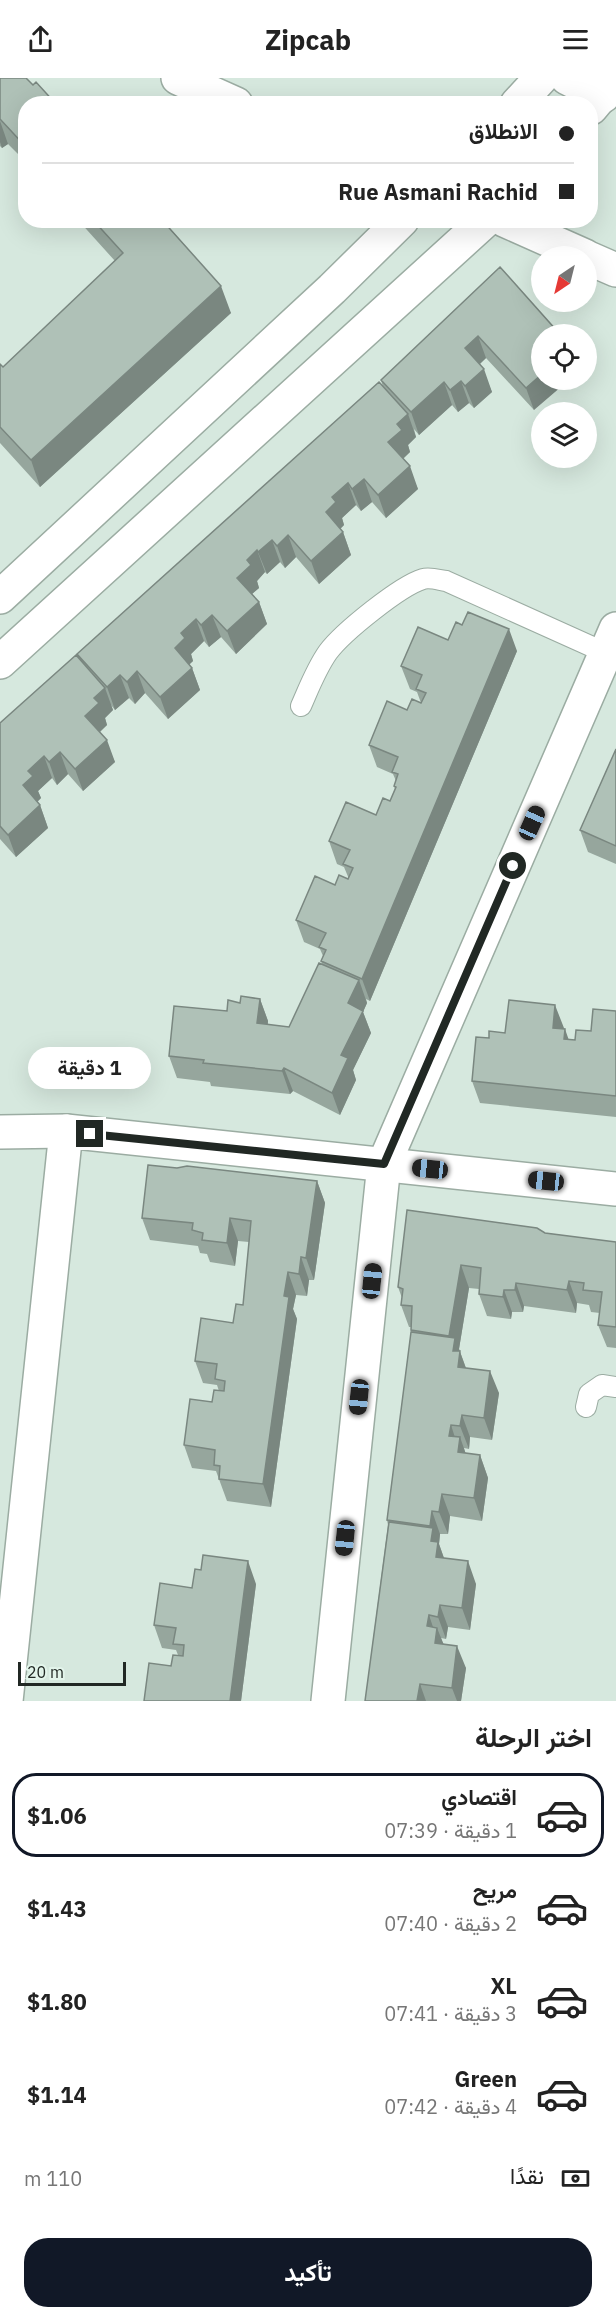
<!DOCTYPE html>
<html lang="ar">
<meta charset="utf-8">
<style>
:root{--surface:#fff;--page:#f6f6f6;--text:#222;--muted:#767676;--line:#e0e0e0;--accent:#111827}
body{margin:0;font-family:"IBM Plex Sans",Vazirmatn,sans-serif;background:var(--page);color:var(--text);direction:rtl;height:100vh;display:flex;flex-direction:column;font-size:22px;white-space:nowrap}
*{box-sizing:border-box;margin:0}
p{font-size:20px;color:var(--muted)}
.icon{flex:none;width:33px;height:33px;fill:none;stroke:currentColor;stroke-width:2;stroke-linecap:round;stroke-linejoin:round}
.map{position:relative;height:1623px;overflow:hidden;direction:ltr}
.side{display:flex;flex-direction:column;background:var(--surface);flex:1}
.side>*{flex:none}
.banner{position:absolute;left:18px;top:18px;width:580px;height:132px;border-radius:24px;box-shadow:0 6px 24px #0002;direction:rtl;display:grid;align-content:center;height:132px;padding:0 24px;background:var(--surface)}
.needle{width:39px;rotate:215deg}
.tools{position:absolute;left:531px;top:168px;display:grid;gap:12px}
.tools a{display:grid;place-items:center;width:66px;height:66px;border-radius:50%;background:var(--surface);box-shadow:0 6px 24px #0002;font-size:30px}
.scale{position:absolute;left:18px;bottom:15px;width:108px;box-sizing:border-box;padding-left:6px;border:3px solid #212824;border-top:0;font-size:16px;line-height:21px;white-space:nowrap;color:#212824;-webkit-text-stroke:4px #e3f5eb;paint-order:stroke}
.end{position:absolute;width:27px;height:27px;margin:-14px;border:8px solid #212824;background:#fff;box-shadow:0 0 0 3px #fff}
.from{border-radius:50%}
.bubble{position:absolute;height:42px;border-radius:21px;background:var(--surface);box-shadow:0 6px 24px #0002;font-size:20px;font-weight:700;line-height:42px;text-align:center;direction:rtl}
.car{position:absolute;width:18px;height:36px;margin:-18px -9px;border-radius:8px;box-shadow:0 0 4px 2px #0007;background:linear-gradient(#222 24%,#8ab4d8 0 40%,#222 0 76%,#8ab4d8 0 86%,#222 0)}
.banner b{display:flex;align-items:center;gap:21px;height:57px;font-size:22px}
.banner b+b{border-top:2px solid var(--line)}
.banner i{width:15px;height:15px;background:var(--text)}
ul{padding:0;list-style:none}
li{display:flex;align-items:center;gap:18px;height:84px;margin:0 12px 9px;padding:0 12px;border:3px solid transparent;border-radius:24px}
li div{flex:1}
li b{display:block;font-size:22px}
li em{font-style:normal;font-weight:700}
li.active{border-color:var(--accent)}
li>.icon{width:54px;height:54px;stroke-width:1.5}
h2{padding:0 24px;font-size:27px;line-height:72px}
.pay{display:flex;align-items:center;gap:15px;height:66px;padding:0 24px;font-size:22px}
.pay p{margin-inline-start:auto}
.primary-button{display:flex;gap:12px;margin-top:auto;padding:12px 24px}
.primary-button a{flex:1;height:69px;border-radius:24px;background:var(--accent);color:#fff;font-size:24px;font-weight:700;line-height:69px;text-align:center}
header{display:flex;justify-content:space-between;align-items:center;height:78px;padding:0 24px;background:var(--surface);font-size:27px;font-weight:700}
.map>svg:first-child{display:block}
</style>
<header><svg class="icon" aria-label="menu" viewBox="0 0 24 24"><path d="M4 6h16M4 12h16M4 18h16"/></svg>Zipcab<svg class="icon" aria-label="share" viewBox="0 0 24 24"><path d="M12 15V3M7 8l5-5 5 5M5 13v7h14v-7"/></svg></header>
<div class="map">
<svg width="616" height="1623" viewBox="0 0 616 1623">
<rect width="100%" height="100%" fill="#d6e8de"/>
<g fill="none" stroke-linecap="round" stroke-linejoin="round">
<g stroke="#9baca2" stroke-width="22">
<path id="service" d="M301,628C309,610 316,591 328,574C343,554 400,508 423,501C430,499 439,502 446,503L606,575
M586,1329L589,1316L602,1307L616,1309"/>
</g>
<g stroke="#9baca2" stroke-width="36">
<path id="minor" d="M178,0L236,26
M567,0L603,18
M504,142L585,178
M586,179L616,192
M6,1623L66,1053
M328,1623L384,1086L616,551"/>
</g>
<g stroke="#9baca2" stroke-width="36">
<path id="tertiary" d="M0,1054L66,1053L616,1111"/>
</g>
<g stroke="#9baca2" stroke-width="36">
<path id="primary" d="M517,26L541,0
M591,30L616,0
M0,519L332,211L402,142
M0,584L486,142"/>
</g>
<use href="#service" stroke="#fff" stroke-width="20"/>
<use href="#minor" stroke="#fff" stroke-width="33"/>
<use href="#tertiary" stroke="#fff" stroke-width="33"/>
<use href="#primary" stroke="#fff" stroke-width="33"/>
</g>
<path fill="#96a69d" d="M0,0L33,7L26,26V84L8,66L2,70L0,68Z
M78,142H162L231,235L40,409L0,365V286L3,289L115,183Z
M500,189L557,253L558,256H542L534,332L486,280L480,286L492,314L474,330L469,325L458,334L452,327L419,357L414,351L416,359L408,367L410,374L403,381L418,411L386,440L372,424L361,433L356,427L342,440L344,447L340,451L343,454L351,477L319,506L296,479L285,490L280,484L267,496L265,494L257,503L259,510L252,516L259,524L267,546L236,576L221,559L209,569L204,563L191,576L193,583L189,587L192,590L200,612L168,641L145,615L135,626L129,620L115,632L111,627L113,632L105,640L107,647L100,654L115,684L83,713L68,696L57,707L52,700L38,713L41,720L37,724L40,727L48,750L16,779L0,761V645L78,580L77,576L383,309L381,302Z
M448,562L517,573L370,923L366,921L367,925L363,934L371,955L353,992L356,1002L340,1037L293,1013L290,1016L211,1008L210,1004L177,1000L169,978L227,933L240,925L260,921L268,943V947L289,949L322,886L321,883L323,878L320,871L304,864L296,842L335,807L349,801L344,789L337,786L329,763L376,737L390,723L395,711L394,708L396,703L393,696L377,689L369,667L407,632L421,625L417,614L410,611L401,588Z
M616,671V786L588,774L580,752Z
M616,933V1039L480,1025L472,1003L505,955L564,950L568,962H575L591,953Z
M317,1103L325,1125L314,1202H309L307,1218L296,1217L293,1231L297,1241L271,1429L227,1423L216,1393L192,1390L184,1367L219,1313L217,1307L203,1305L195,1283L233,1245L243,1227L249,1164L238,1163L235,1188L210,1184L207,1176L200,1175L198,1168L150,1162L142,1140Z
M545,1155L616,1164V1270L607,1269L598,1247L600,1235L591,1234L589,1227L577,1225L576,1235L524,1228L523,1234H512L511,1241L487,1238L479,1216V1211L469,1210L459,1271L466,1290L499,1315L492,1362L470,1359L469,1371L464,1370L465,1375L480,1377L488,1400L482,1443L450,1438L448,1456H440L439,1466L444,1480L476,1506L470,1552L448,1549L446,1561L441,1560L443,1566L466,1590L461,1623H365L388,1447L387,1442L411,1254V1249H409L401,1227L402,1220L398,1209Z
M256,1506L241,1623H144L171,1588L178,1577L176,1572L162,1570L154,1547L192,1510Z"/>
<path fill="#7a8780" d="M0,43L8,66L2,70L0,64Z
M221,208L231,235L40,409L31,382Z
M478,258L486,280L473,292L465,270Z
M484,291L492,314L474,330L465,308Z
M542,296V302H569L534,332L526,310Z
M461,303L469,325L458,334L450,312Z
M444,304L452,327L419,357L411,334Z
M408,336L416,359L408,367L410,374L396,387L388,364L397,346Z
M410,388L418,411L386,440L378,417Z
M364,401L372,424L361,433L352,411Z
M348,405L356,427L342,440L344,447L335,456L326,434L332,419Z
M343,454L351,477L319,506L311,483Z
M288,457L296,479L285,490L277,468Z
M272,462L280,484L267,496L258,474Z
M257,472L265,494L257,503L259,510L245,522L237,500L247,482Z
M259,524L267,546L236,576L227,553Z
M212,537L221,559L209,569L201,547Z
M196,541L204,563L191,576L193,583L183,592L175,570L181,555Z
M509,551L517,573L370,923L362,901Z
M192,590L200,612L168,641L160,619Z
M137,593L145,615L135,626L127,604Z
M120,597L129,620L115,632L107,609Z
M105,610L113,632L105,640L107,647L93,660L85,638L94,620Z
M107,662L115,684L83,713L75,691Z
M60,674L68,696L57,707L49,684Z
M44,678L52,700L38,713L41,720L31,730L23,707L28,693Z
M40,727L48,750L16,779L8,757Z
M359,902L367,925L363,934L371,955L353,992L356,1002L340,1037L332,1015L348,925Z
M260,921L268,943L265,968L257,945Z
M555,927L564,950L561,972L553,950Z
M565,951L573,974L564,961Z
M284,990L293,1013L290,1016L282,993Z
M317,1103L325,1125L314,1202L306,1180Z
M230,1140L238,1163L235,1188L227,1165Z
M301,1179L309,1202L307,1218L299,1196Z
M461,1187L469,1210L459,1271L468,1296L467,1311L453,1273L454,1269L449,1258Z
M288,1194L296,1217L293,1231L297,1241L271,1429L263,1406L284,1218Z
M569,1203L577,1225L576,1235L567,1212Z
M516,1205L524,1228L523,1234L515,1212Z
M504,1212L512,1234L511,1241L503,1219Z
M490,1293L499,1315L492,1362L484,1340Z
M462,1337L470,1359L469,1371L460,1348Z
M451,1347L458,1369L460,1359L468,1382L466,1397L449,1358Z
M480,1377L488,1400L482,1443L474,1420Z
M442,1416L450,1438L448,1456L439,1434Z
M432,1433L440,1456L439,1466L446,1486L436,1479L431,1463L432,1454L430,1448Z
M248,1483L256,1506L241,1623H230Z
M468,1483L476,1506L470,1552L462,1530Z
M440,1527L448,1549L446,1561L438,1539Z
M429,1537L436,1558L437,1550L446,1572L444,1587L427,1548Z
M457,1568L466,1590L461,1623H457L452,1610Z
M420,1606L426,1623H417Z"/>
<path fill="#afc1b7" stroke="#7a8780" stroke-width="1.5" d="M0,0H26L33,7L36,4L56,26H26V69L0,41Z
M93,142H162L221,208L31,382L0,349V286L3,289L123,175Z
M500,189L557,253L553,256H542V296L526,310L478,258L465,270L484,291L465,308L461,303L450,312L444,304L411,334L381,302Z
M379,304L408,336L397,346L402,352L388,364L410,388L378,417L364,401L352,411L348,405L332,419L336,424L326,434L343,454L311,483L288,457L277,468L272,462L258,474L257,472L247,482L251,487L237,500L259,524L227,553L212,537L201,547L196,541L181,555L185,560L175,570L192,590L160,619L137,593L127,604L120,597L107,609L77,576Z
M468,534L509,551L362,901L321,883L326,872L319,869L326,855L296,842L315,798L335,807L339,797L348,801L353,790L343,786L350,772L329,763L346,724L376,737L383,720L390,723L396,709L394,708L398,696L392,694L398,679L369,667L387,623L407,632L412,621L421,625L426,615L416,611L422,597L401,588L418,549L448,562L456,544L462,547Z
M76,577L105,610L94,620L99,625L85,638L107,662L75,691L60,674L49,684L44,678L28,693L33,698L23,707L40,727L8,757L0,748V645Z
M616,671V768L580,752Z
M319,885L359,902L348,925L363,933L341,977L348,980L332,1015L284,990L282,993L203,985L204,982L169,978L174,928L227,933L228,922L240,925L241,918L260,921L257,945L289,949Z
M509,922L555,927L553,950L565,951L564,961L575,962L576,952L591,953L593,931L616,933V1018L472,1003L476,959L489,960V953L505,955Z
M148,1087L177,1090L187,1088L317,1103L306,1180L301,1179L299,1196L288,1194L284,1218L289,1219L263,1406L219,1401L220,1388L214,1387L215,1372L184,1367L190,1321L212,1324L214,1312L224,1313L225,1303L215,1301L217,1286L195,1283L201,1240L233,1245L236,1226L243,1227L251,1143L230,1140L227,1165L202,1162L203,1155L192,1152L193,1145L142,1140Z
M407,1132L537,1150L545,1155L616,1164V1249L598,1247L602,1214L583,1212L584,1205L569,1203L567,1212L516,1205L515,1212H504L503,1219L479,1216L481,1190L461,1187L449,1258L411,1252L412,1228L401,1227L403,1211L398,1209Z
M411,1254L455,1260L453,1273H460L458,1289L490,1293L484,1340L462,1337L460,1348L451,1347L449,1358L460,1359L458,1374L480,1377L474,1420L442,1416L439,1434L432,1433L430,1448L387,1442Z
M389,1444L433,1450L431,1463L438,1464L436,1479L468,1483L462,1530L440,1527L438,1539L429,1537L427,1548L437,1550L435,1565L457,1568L452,1610L420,1606L417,1623H365Z
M203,1477L248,1483L230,1623H144L149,1585L171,1588L173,1577L183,1578L184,1567L173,1566L176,1550L154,1547L160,1505L192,1510L195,1491L201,1492Z"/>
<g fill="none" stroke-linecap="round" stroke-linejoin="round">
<path stroke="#212824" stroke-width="8" d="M90,1056L384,1086L513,788"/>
</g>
</svg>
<div class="tools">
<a><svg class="needle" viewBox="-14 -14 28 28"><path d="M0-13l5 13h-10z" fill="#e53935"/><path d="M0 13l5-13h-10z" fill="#767676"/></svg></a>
<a><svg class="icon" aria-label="locate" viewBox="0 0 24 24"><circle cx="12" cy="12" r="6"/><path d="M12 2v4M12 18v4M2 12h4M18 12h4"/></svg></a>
<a><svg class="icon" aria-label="layers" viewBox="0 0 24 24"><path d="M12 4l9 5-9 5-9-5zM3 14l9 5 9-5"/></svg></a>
</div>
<div class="scale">20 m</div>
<i class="end from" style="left:513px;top:788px"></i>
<i class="end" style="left:90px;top:1056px"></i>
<div class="bubble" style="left:28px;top:969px;width:123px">1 دقيقة</div>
<i class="car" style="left:532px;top:745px;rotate:24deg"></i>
<i class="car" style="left:430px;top:1091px;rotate:276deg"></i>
<i class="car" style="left:546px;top:1103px;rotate:276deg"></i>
<i class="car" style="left:372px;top:1203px;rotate:6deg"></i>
<i class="car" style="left:359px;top:1319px;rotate:186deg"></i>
<i class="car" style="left:345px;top:1460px;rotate:186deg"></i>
<div class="banner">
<b><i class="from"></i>الانطلاق</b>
<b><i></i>Rue Asmani Rachid</b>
</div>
</div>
<section class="side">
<h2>اختر الرحلة</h2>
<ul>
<li class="active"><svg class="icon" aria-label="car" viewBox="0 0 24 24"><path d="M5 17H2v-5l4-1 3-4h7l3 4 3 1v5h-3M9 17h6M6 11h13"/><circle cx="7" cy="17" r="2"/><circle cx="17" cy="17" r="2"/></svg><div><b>اقتصادي</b><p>1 دقيقة · 07:39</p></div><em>$1.06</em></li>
<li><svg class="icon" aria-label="car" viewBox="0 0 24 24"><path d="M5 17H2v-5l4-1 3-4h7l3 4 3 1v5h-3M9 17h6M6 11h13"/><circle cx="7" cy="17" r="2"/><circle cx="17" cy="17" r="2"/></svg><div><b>مريح</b><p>2 دقيقة · 07:40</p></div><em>$1.43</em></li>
<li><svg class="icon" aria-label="car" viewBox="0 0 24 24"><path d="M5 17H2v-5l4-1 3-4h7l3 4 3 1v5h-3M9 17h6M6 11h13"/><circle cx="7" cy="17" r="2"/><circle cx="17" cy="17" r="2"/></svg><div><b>XL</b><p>3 دقيقة · 07:41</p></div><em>$1.80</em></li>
<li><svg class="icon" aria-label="car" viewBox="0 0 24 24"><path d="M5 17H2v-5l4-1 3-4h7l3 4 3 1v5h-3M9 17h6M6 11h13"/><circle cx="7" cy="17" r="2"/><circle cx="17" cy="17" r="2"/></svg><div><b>Green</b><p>4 دقيقة · 07:42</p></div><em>$1.14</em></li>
</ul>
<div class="pay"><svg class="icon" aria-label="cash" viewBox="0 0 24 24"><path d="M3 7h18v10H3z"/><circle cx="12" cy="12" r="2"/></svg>نقدًا<p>110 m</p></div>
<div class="primary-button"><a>تأكيد</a></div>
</section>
